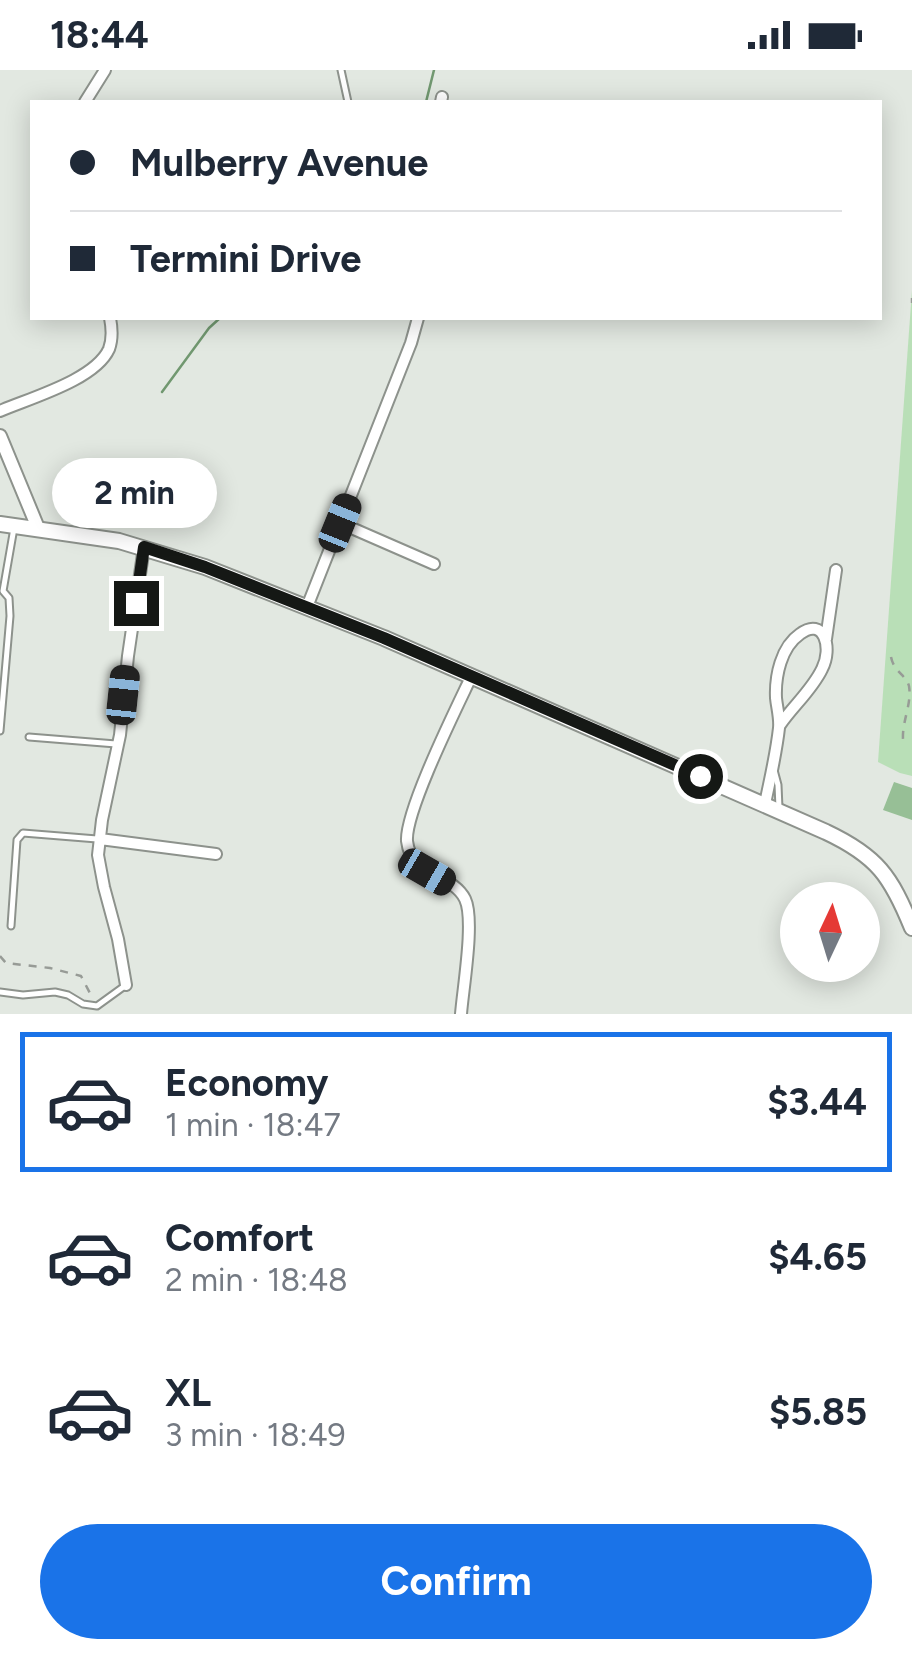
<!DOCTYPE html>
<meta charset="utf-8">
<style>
:root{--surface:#fff;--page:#f2f2f3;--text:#1f2937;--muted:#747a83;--line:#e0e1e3;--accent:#1a73e8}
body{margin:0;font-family:Figtree,sans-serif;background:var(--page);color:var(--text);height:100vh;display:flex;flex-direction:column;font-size:38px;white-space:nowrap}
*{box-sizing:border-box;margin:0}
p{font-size:32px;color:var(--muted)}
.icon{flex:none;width:55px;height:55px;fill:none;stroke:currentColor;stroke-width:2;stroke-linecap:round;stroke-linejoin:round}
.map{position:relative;height:944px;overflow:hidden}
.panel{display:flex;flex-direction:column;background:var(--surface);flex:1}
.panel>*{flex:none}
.banner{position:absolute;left:30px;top:30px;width:852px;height:220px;border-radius:0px;box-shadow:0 5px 25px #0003;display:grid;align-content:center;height:220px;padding:0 40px;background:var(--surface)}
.needle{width:65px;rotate:4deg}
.fabs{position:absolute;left:780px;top:812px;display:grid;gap:20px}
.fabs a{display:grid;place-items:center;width:100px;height:100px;border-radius:50%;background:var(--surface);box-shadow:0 5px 25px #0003;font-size:50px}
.end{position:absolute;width:45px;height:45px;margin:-22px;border:12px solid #151815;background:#fff;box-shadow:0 0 0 5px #fff}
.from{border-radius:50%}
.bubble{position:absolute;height:70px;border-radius:35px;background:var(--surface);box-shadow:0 5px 25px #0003;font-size:32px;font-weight:700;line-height:70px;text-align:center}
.car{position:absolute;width:30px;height:60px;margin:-30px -15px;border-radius:12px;box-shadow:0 0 8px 2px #0007;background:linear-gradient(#222 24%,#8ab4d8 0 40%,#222 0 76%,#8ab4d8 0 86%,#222 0)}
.banner b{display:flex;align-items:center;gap:35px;height:95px;font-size:38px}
.banner b+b{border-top:2px solid var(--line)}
.banner i{width:25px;height:25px;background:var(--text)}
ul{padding:18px 0 0;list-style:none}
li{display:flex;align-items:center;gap:30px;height:140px;margin:0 20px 15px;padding:0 20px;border:5px solid transparent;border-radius:0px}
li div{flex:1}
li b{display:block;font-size:38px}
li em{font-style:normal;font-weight:700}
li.current{border-color:var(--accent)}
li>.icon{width:90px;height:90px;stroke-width:1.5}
.primary-button{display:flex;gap:20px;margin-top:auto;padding:20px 40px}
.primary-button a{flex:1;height:115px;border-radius:60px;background:var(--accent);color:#fff;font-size:40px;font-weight:700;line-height:115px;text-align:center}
.status{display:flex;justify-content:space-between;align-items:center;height:70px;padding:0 50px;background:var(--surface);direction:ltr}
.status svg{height:28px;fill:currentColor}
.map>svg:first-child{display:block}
</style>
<div class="status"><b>18:44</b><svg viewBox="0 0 49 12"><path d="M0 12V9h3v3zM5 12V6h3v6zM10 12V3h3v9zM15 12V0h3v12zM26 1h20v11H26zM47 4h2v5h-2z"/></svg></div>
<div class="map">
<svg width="912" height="944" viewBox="0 0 912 944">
<rect width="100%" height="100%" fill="#e2e8e1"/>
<path fill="#b9dfb7" d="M912,220V706L900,703L878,692Z"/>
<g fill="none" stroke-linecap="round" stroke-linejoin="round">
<path stroke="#719870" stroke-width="2.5" d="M426,32L434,0
M162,322L209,258L220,248"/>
</g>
<path fill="#97bf96" d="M894,712L912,718V750L883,740Z"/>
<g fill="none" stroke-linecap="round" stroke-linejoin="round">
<g stroke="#8d928c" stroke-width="9">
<path id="service" d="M341,0L348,32
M0,661L10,546L9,528L3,521L14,458
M29,667L116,674
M774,700L778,715L779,738
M11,856L17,770L23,763L97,769
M0,922L23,925L55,922L68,925L83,934L97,936L126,915"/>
</g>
<g stroke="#8d928c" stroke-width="14">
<path id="minor" d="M85,32L105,0
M441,32L442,27
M0,341C30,328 95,310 109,279C113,268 112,258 110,248
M340,453L434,494
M307,537L411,273L418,248
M826,569L836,500
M765,734C770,709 776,685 779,658C780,648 777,638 776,628C775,606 781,577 800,564C824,546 833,578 822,599C812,620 793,636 780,655
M100,769L216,784
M126,915L118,869L104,817L98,785L102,750L120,665L128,586L144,477
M461,944C463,918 475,850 465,829C452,803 411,807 407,771C405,741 457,637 472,605"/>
</g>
<g stroke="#8d928c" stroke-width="16">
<path id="tertiary" d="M0,366L38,458"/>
</g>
<g stroke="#8d928c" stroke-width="18">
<path id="secondary" d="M0,454L119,471L205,497L384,568L826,762C877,786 891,806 912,858"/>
</g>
<path stroke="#979b96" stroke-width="2.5" stroke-dasharray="8 8" stroke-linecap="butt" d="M912,228V233
M891,587C894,602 906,605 909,616C912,634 902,651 903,669
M0,886L6,893L50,898L81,906L93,929"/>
<use href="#service" stroke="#fff" stroke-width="5"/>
<use href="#minor" stroke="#fff" stroke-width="10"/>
<use href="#tertiary" stroke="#fff" stroke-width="12"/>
<use href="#secondary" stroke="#fff" stroke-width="14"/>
</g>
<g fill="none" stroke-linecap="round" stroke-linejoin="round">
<path stroke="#151815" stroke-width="12" d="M136,533L144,477L205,497L384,568L700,706"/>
</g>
</svg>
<div class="fabs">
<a><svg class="needle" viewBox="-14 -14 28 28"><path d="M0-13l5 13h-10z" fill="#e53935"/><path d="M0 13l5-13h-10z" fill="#747a83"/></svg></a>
</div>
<i class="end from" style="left:700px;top:706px"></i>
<i class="end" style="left:136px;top:533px"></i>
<div class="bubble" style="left:52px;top:388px;width:165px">2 min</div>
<i class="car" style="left:340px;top:453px;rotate:22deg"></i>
<i class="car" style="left:123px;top:625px;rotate:6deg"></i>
<i class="car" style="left:427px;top:802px;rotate:120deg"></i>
<div class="banner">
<b><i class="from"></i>Mulberry Avenue</b>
<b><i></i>Termini Drive</b>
</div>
</div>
<section class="panel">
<ul>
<li class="current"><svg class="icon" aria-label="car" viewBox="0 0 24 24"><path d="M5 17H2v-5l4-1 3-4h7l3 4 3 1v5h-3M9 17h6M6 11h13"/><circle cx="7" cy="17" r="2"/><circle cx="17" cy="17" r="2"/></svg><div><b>Economy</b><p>1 min · 18:47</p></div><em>$3.44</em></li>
<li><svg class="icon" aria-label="car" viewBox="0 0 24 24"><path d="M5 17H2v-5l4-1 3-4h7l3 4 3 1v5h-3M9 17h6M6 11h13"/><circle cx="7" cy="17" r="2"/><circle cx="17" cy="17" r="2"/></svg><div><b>Comfort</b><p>2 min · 18:48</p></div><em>$4.65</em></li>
<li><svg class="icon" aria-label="car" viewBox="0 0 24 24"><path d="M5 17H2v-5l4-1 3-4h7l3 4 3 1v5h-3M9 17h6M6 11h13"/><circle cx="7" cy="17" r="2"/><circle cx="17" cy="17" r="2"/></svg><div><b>XL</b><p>3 min · 18:49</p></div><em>$5.85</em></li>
</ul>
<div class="primary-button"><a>Confirm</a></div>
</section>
